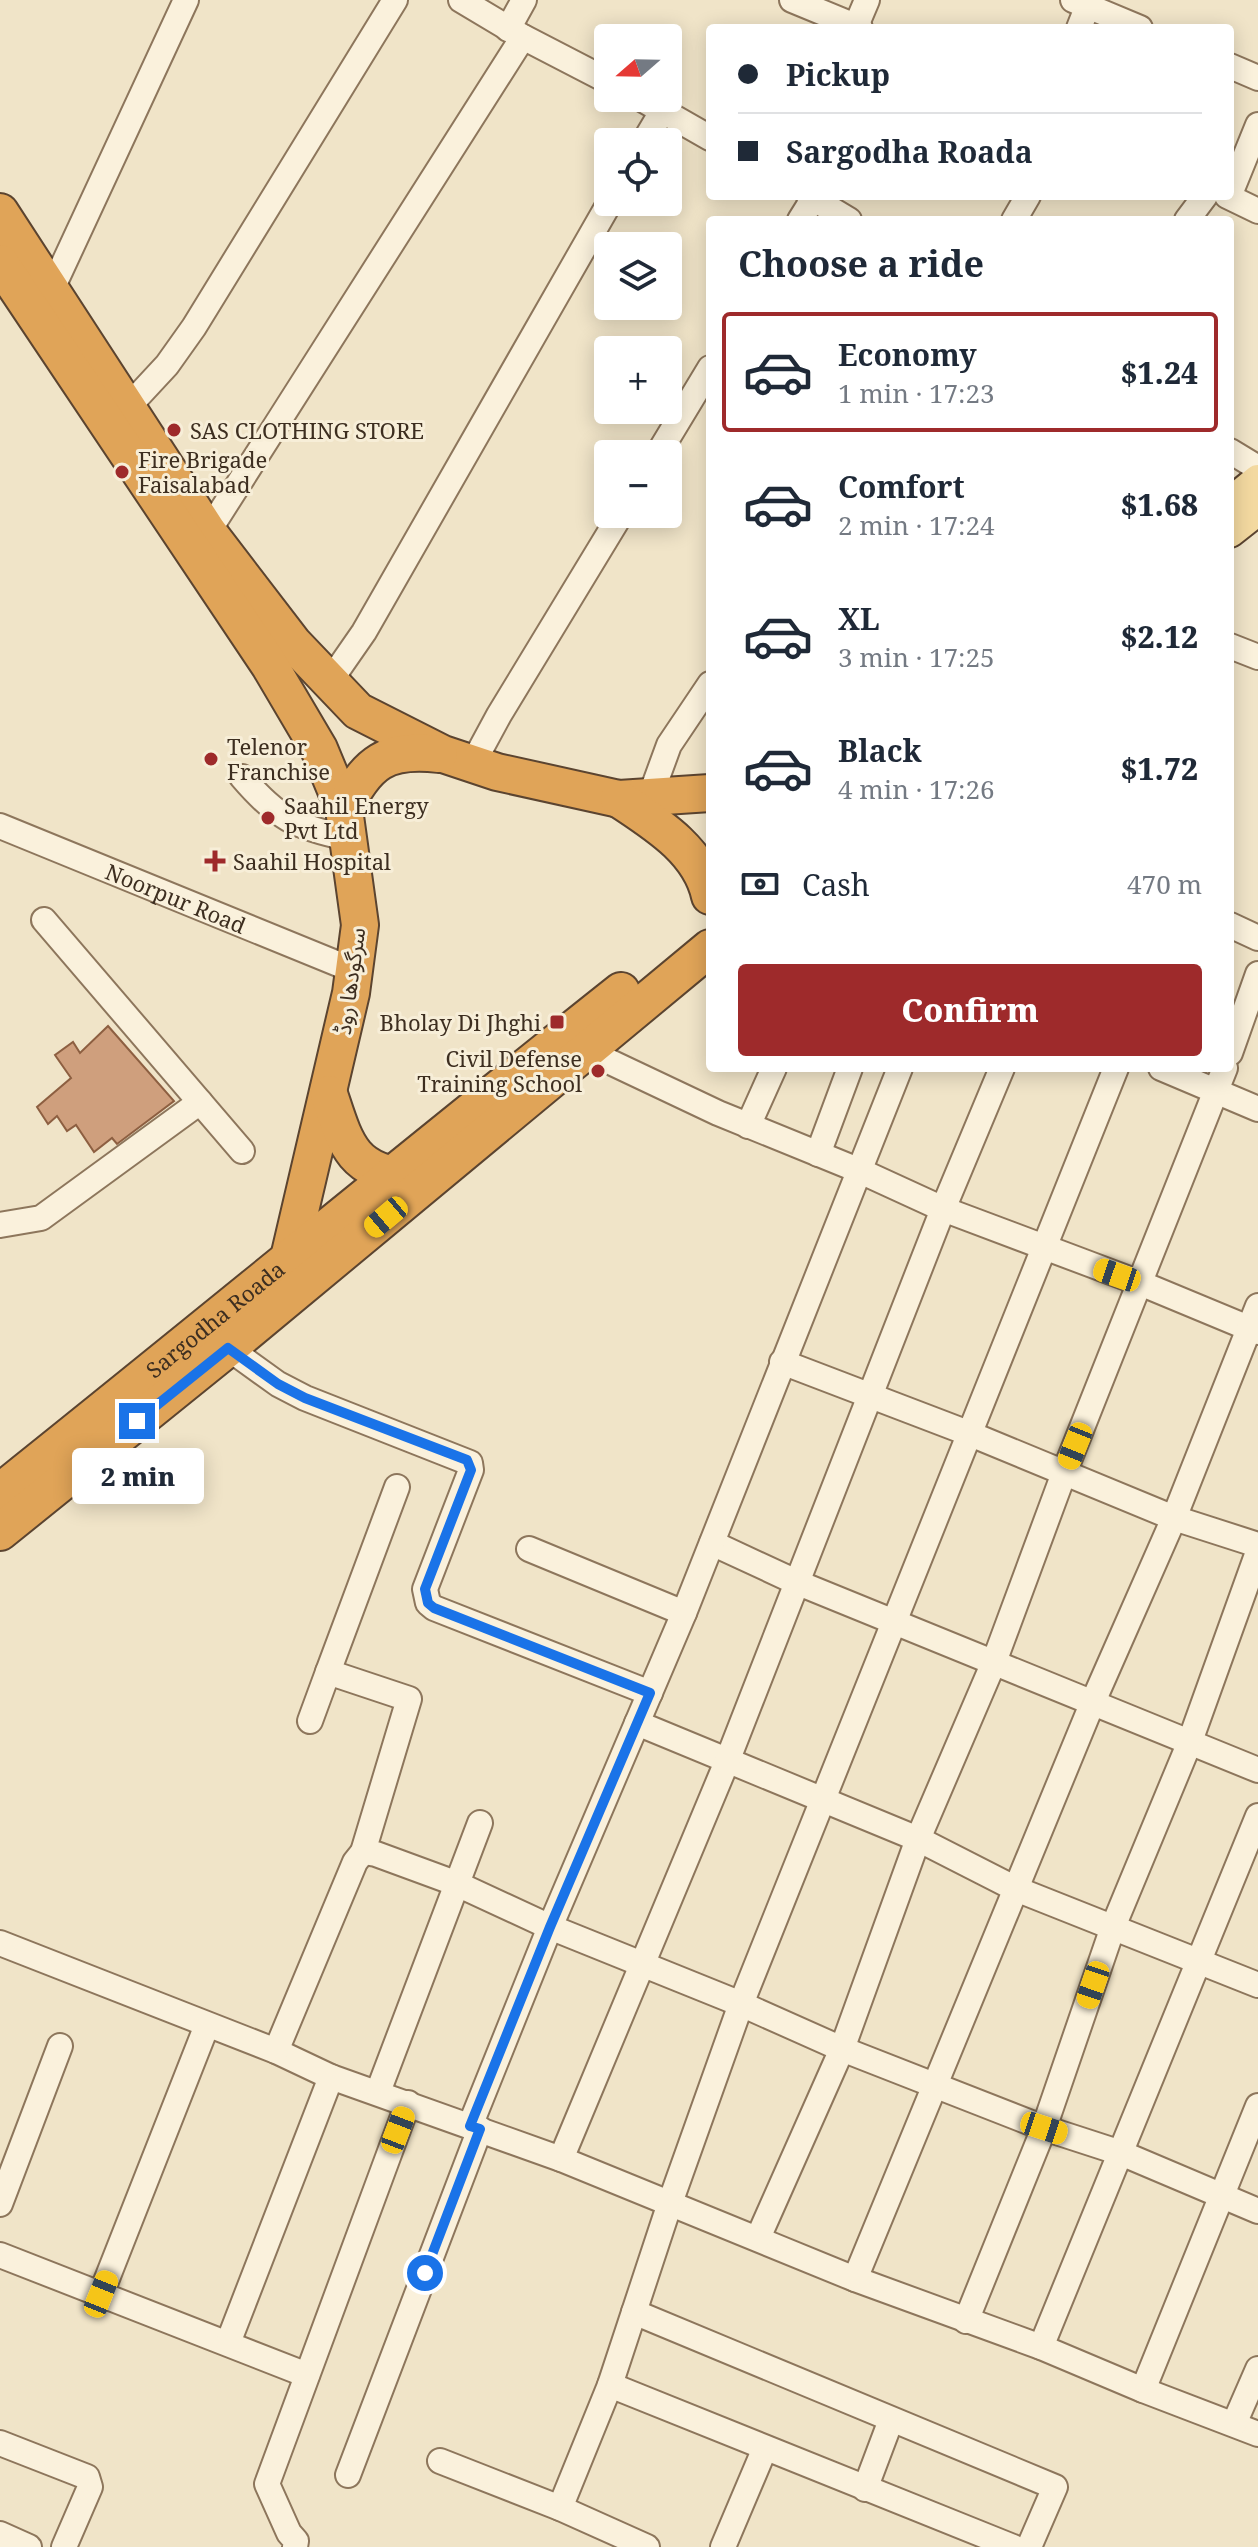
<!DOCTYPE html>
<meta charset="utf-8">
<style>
:root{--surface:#fff;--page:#f6f6f7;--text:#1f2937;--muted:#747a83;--line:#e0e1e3;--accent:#9e2a2b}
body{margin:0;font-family:"Noto Serif","Noto Sans Arabic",serif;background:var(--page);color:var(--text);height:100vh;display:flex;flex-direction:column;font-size:30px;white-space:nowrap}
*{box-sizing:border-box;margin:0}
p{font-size:26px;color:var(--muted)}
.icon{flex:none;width:44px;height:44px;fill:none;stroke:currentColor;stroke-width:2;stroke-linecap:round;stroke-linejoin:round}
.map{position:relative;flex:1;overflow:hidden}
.sheet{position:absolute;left:706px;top:216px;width:528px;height:856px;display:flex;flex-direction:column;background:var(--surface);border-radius:8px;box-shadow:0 4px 20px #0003}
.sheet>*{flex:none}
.banner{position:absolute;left:706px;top:24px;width:528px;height:176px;border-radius:8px;box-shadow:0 4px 20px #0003;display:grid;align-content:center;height:176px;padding:0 32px;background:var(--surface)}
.needle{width:52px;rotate:250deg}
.fabs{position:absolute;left:594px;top:24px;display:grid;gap:16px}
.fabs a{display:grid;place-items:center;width:88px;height:88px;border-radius:8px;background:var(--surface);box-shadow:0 4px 20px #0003;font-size:40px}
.end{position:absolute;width:36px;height:36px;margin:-18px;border:10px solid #1a73e8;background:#fff;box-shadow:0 0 0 4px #fff}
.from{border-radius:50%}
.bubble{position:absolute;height:56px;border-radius:8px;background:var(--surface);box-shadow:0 4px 20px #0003;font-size:26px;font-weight:800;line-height:56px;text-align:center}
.car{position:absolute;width:24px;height:48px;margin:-24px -12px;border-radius:10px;box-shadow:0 0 6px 2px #0007;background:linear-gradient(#f5c518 24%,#345 0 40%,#f5c518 0 76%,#345 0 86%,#f5c518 0)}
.banner b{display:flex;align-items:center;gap:28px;height:76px;font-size:30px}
.banner b+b{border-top:2px solid var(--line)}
.banner i{width:20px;height:20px;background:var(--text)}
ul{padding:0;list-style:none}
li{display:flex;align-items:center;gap:24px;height:120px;margin:0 16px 12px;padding:0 16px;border:4px solid transparent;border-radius:8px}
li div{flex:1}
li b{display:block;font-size:30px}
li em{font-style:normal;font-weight:800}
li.current{border-color:var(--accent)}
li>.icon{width:72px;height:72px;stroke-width:1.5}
h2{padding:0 32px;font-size:36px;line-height:96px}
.pay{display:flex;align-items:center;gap:20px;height:88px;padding:0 32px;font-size:30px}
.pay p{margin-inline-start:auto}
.action{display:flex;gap:16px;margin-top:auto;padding:16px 32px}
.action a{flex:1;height:92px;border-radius:8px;background:var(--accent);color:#fff;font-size:32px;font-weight:800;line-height:92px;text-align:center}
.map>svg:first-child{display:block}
</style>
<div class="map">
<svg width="1258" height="2547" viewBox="0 0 1258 2547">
<rect width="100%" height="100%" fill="#f0e4c8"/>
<path fill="#cf9f7d" stroke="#8d5f41" stroke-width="2" d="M108,1026L174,1101L117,1144L112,1138L94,1152L76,1125L67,1131L57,1116L48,1124L37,1107L71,1078L55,1055L73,1042L80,1053Z"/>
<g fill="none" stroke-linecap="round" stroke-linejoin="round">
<g stroke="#8d765c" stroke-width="28">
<g id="minor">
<path d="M461,0L523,37L608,81"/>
<path d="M792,0L860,28"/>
<path d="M1073,0L1140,28"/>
<path d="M856,26L867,0"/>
<path d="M1079,28L1090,0"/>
<path d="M508,29L524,0"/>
<path d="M1230,66L1258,78"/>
<path d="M640,98L710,138"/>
<path d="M644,142L663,110"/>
<path d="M1230,194L1258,125"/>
<path d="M809,196L849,220"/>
<path d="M1227,196L1258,211"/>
<path d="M800,220L815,196"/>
<path d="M1014,220L1028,196"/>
<path d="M1187,220L1205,196"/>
<path d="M51,291L186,0"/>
<path d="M128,407L167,365L194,327L395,0"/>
<path d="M1230,451L1258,468"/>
<path d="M658,454L710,368"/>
<path d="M208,532L523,37"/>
<path d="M1230,646L1258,657"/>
<path d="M330,681L364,632L610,202"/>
<path d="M472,765L499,715L621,514"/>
<path d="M242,777C277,818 295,827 348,838"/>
<path d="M650,797L669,745L710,684"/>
<path id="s1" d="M0,826L353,970"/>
<path d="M44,920L242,1151"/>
<path d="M1230,925L1258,938"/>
<path d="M587,1051L718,1113L858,1170L943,1209L1140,1283L1258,1332"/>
<path d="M1230,1053L1258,974"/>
<path d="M1161,1068L1258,1109"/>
<path d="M748,1126L774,1068"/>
<path d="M818,1154L850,1068"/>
<path d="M0,1225L41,1218L200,1102"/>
<path d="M228,1348L278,1384L305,1398L470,1463L471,1470L425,1589L428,1603L434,1608L650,1693"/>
<path d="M782,1362L968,1433L1174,1518L1258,1545"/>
<path d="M712,1543L796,1582L1258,1770"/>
<path d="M529,1549L684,1613"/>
<path d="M310,1721L328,1672"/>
<path d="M637,1723L918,1839L1016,1889L1258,1985"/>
<path d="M363,1852L376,1854L455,1883L550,1927L741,2004L842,2049L1044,2128L1121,2153L1258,2211"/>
<path d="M0,1943L276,2051L331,2077L561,2159L855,2279L1041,2347L1143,2390L1258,2434"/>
<path d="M276,2051L355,1862L363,1852L409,1699L328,1672L397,1487"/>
<path d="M378,2092L480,1823"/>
<path d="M470,2126L550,1927L684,1613L900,1068"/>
<path d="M561,2159L728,1759L943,1209L1002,1068"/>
<path d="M0,2204L60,2046"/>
<path d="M758,2238L842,2049L918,1839L994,1662L1064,1473L1225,1068"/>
<path d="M0,2255L307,2375"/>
<path d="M855,2279L1092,1704L1174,1518L1258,1306"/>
<path d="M101,2294L207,2025"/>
<path d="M634,2312L1055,2487L1029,2547"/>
<path d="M966,2321L1044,2128L1113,1927L1189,1744L1258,1552"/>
<path d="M228,2343L331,2077"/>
<path d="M1041,2347L1258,1816"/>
<path d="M610,2385L1013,2547"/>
<path d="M1143,2390L1258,2106"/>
<path d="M1234,2424L1258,2369"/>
<path d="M0,2443L87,2477L90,2487L64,2547"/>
<path d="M440,2461L560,2508L647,2547"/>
<path d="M348,2475L480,2129"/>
<path d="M865,2489L891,2420"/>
<path d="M560,2508L610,2385L670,2203L741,2004L1116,1068"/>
<path d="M0,2534L29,2547"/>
<path d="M295,2547L296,2541L289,2533L267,2484L408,2103"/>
<path d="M723,2547L765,2448"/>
</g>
</g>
<g stroke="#5b4430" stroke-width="34">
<path id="major" d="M1230,503L1258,480
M1230,532L1258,510"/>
</g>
<g stroke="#5b4430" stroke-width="40">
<g id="highway">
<path d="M0,212L208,532L293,643L358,711L443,754L497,772L619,799L710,793"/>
<path d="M0,263L270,666L319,749L344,809L360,925L351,993L288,1262"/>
<path d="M619,799C655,823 700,850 710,896"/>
<path d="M344,809C367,762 386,748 439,754"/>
<path d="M329,1094C345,1142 351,1172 408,1177"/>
<path id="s2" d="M0,1492C208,1326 413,1156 621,991"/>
<path d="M0,1532L228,1348L710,948"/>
</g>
</g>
<use href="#minor" stroke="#faf1dc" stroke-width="24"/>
<use href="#major" stroke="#f3d9a0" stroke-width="30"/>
<use href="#highway" stroke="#e0a458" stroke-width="36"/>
</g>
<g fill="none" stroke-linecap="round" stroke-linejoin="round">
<path stroke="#1a73e8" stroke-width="10" d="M137,1421L228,1348L278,1384L305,1398L467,1460L471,1470L425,1589L428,1603L434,1608L650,1693L550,1927L470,2126L480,2129L425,2273"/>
</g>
<g fill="#9e2a2b" stroke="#f7eed8" stroke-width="3">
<circle cx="174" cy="430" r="8"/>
<circle cx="122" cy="472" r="8"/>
<circle cx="211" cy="759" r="8"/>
<circle cx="268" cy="818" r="8"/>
<path d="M211 849h8v8h8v8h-8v8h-8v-8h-8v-8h8z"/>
<rect x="549" y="1014" width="16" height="16" rx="4"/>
<circle cx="598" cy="1071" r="8"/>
</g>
<g text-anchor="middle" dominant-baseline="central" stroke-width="6" stroke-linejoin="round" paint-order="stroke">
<g font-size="22" fill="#3d2e20" stroke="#f7eed8" text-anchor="start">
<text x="190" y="430">SAS CLOTHING STORE</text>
<text x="138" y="459">Fire Brigade<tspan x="138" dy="25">Faisalabad</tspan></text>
<text x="227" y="746">Telenor<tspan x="227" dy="25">Franchise</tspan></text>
<text x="284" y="805">Saahil Energy<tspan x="284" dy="25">Pvt Ltd</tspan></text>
<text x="233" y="861">Saahil Hospital</text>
<text x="541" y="1022" text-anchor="end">Bholay Di Jhghi</text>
<text x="582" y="1058" text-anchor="end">Civil Defense<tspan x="582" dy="25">Training School</tspan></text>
</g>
<g font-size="22" fill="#3d2e20" stroke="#f7eed8">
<text stroke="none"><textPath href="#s1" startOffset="190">Noorpur Road</textPath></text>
<text transform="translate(349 981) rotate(-82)">سرگودھا روڈ</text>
<text stroke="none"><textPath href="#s2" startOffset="276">Sargodha Roada</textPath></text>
</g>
</g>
</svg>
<div class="fabs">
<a><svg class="needle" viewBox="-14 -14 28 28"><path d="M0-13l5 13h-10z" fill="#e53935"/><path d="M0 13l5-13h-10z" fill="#747a83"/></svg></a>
<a><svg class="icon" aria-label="locate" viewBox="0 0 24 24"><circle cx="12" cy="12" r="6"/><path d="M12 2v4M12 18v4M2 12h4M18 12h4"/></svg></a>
<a><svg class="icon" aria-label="layers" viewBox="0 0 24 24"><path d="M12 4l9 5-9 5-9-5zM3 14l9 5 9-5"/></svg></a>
<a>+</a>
<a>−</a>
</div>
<i class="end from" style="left:425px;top:2273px"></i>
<i class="end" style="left:137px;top:1421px"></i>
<div class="bubble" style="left:72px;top:1448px;width:132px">2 min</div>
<i class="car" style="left:386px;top:1217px;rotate:230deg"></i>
<i class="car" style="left:1117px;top:1275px;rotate:289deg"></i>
<i class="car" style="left:1075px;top:1446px;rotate:202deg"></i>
<i class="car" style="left:1093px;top:1985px;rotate:199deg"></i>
<i class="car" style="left:1044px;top:2128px;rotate:108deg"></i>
<i class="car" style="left:398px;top:2130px;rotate:21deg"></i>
<i class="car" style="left:101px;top:2294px;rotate:22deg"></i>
<div class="banner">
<b><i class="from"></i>Pickup</b>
<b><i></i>Sargodha Roada</b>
</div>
<section class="sheet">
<h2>Choose a ride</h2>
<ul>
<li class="current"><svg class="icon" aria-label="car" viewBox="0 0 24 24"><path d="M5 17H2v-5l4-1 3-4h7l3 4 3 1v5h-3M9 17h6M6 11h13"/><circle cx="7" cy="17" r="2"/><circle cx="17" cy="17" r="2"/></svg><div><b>Economy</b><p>1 min · 17:23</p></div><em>$1.24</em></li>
<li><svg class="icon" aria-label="car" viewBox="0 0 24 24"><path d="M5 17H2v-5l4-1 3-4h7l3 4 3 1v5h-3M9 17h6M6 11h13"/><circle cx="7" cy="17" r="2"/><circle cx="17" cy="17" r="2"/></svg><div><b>Comfort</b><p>2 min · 17:24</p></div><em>$1.68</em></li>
<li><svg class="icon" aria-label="car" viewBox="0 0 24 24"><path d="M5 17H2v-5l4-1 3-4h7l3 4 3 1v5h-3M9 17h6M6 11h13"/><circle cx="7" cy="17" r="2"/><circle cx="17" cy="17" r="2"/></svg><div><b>XL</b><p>3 min · 17:25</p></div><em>$2.12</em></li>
<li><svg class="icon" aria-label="car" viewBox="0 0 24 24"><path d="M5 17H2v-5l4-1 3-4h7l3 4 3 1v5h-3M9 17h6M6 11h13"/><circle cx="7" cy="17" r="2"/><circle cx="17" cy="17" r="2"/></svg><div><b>Black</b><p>4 min · 17:26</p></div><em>$1.72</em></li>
</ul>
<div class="pay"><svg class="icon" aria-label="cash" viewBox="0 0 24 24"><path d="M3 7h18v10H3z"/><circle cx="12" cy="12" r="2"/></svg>Cash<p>470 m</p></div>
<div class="action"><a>Confirm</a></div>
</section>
</div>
